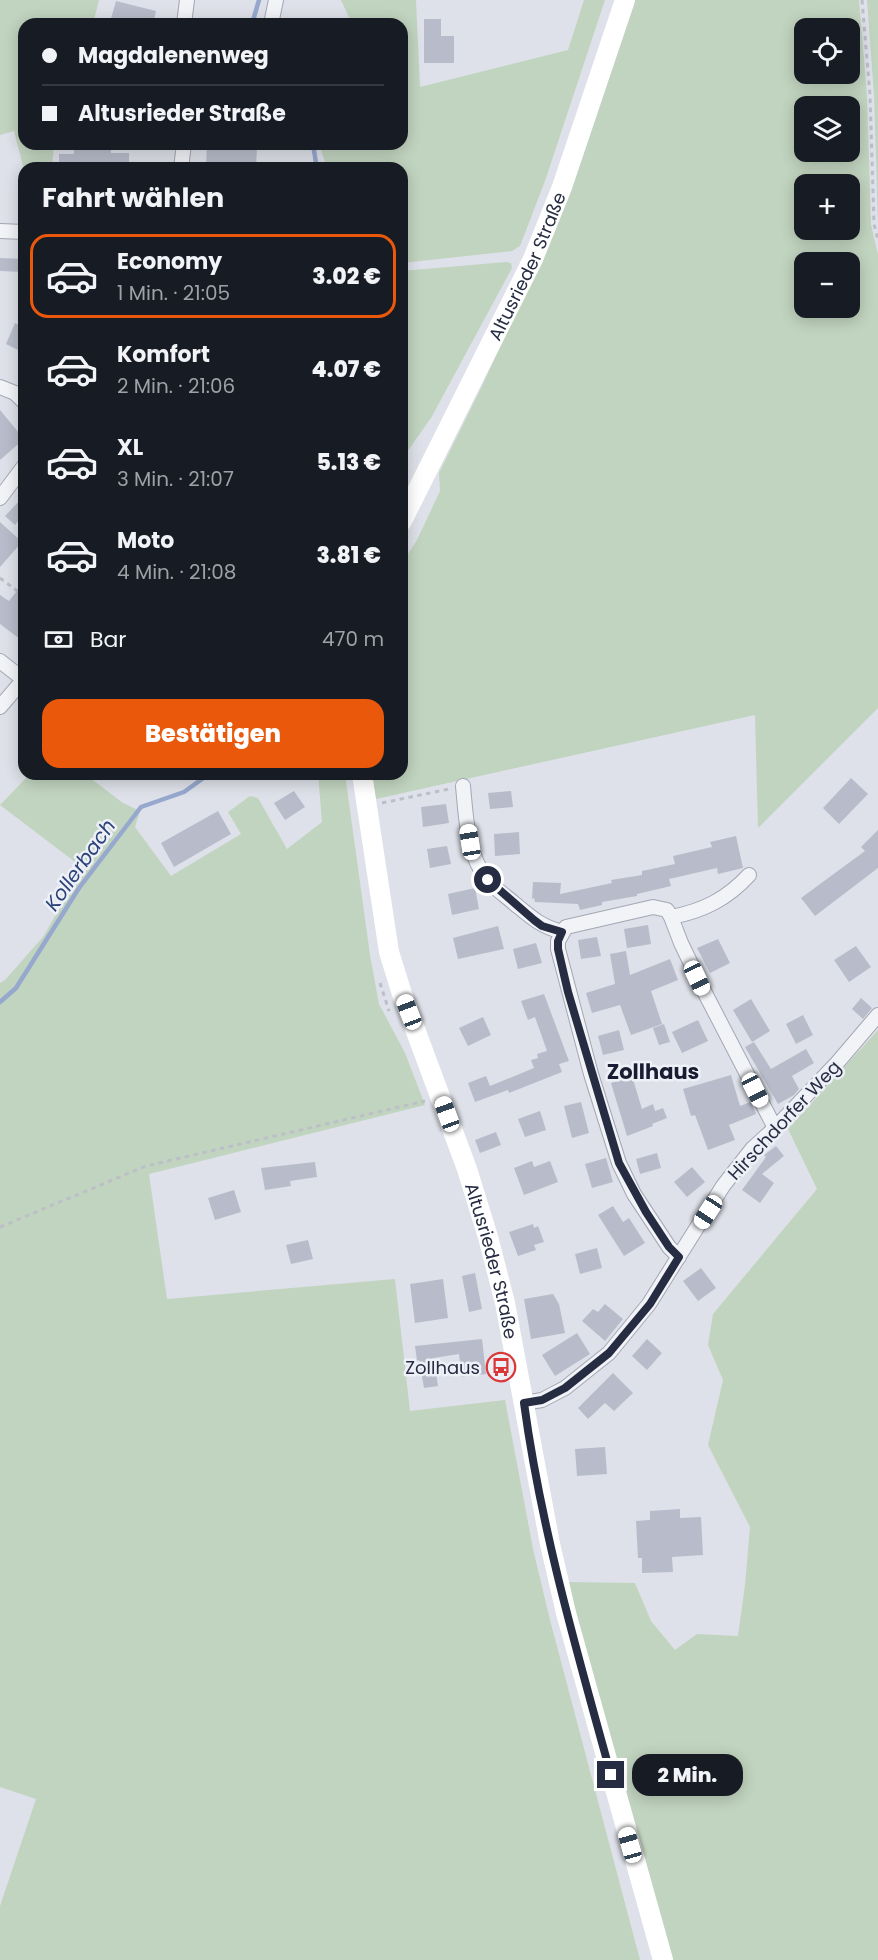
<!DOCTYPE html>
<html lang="de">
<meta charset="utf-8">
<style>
:root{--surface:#171b24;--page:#20242c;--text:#f1f3f6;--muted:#9ea1a6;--line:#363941;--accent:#ea580c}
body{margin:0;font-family:Poppins,sans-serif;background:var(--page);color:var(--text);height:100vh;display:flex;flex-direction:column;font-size:22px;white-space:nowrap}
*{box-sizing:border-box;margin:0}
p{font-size:20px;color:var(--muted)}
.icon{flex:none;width:33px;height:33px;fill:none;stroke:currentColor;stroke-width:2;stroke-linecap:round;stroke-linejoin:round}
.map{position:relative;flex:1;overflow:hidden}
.panel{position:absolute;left:18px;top:162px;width:390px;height:618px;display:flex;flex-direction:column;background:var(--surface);border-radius:18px;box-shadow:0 3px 15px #0003}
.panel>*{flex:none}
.hud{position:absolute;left:18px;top:18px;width:390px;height:132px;border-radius:18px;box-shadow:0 3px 15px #0003;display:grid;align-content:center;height:132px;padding:0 24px;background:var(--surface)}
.fabs{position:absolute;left:794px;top:18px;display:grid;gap:12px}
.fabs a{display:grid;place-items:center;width:66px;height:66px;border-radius:12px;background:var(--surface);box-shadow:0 3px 15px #0003;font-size:30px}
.end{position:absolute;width:27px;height:27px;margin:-14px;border:8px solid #262c42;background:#fff;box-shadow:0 0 0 3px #fff}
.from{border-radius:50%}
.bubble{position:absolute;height:42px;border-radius:18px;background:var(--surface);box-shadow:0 3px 15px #0003;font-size:20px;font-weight:800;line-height:42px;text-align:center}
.car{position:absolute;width:18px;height:36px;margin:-18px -9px;border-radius:8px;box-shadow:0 0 4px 2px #0007;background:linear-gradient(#fff 24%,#345 0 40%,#fff 0 76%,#345 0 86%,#fff 0)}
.hud b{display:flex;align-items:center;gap:21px;height:57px;font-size:22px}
.hud b+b{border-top:2px solid var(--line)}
.hud i{width:15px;height:15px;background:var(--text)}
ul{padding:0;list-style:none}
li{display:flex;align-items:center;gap:18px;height:84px;margin:0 12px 9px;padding:0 12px;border:3px solid transparent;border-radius:18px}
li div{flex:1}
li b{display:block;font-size:22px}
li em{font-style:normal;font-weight:800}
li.on{border-color:var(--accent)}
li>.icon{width:54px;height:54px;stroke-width:1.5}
h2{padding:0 24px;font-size:27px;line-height:72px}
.pay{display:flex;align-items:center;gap:15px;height:66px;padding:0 24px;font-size:22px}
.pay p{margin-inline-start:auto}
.primary-button{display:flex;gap:12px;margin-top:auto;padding:12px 24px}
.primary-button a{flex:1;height:69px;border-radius:18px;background:var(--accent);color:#fff;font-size:24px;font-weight:800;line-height:69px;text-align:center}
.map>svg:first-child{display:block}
</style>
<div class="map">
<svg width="878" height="1960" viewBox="0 0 878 1960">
<rect width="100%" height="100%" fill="#dee1e9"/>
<path fill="#c1d4bf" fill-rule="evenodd" d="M0,0H99L93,24H24V144H54L52,168H24V170L14,131L0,135Z
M341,0H416L420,87L568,50L584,0H605L545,181L520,246L512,251L402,263V168H327L319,144H402V24H352Z
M634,0H859L867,95L871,224L878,255V708L758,828L755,715L376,799L372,774H402V563L417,540L440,491L439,473L482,386L538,264ZM804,28H849V74H804ZM804,106H849V152H804ZM804,184H849V230H804ZM804,262H849V308H804Z
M867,0H878V224L874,95Z
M506,262L511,263L512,268L431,418L402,459V271Z
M30,774H85L123,803L140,811L135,827L171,876L241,834L228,812L250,796L258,798L287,849L322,822L318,774H345L370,955L379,1004L405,1053L425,1105L149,1174L167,1299L395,1279L410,1411L505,1400L533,1549L550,1620L640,1960H0V1906L36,1799L0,1787V983L5,980L43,937L83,868L0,805Z
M878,1030V1960H673L574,1611L568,1582L635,1583L651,1621L675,1650L697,1634L738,1636L745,1585L750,1527L708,1445L723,1380L708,1345L713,1314L817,1189L788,1129Z"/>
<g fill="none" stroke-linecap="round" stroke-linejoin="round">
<path stroke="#96a8cd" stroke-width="4.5" d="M252,24L259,0
M313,144L316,163L314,168
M0,1002L16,988L79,888L141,807L184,792L209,774"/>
</g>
<path fill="#b8bcca" d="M116,1L156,11L153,24H120L110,22Z
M424,19H441V36H454V63H424Z
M74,144H111V153H129V168H59V154H74Z
M207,144L257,147L256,168H206Z
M0,258L24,259V272L0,271Z
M15,323L24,327V353L6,344Z
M0,410L24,439L0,460Z
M24,496V514L15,525L5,516Z
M0,522L22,542L0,567Z
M24,582V642L0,624V595L9,601Z
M851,778L868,794L839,824L823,808Z
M294,791L305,807L285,820L274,803Z
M511,791L513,807L490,809L488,793Z
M446,804L449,823L423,827L421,807Z
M218,811L231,834L174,867L161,843Z
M878,830V868L815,916L801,898L865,851L861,847Z
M519,832L520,854L495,856L494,834Z
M736,836L743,868L718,874L717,868L669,879L671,886L637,894V896L602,902V905L580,910L578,904L535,902L534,898L532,899L533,882L561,883L560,894L612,883L611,880L642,875V871L675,864L673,856L712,847L710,842Z
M447,846L451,864L430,868L427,849Z
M475,888L479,909L452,915L448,894Z
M648,925L651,944L627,948L624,929Z
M498,926L504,949L458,959L453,938Z
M597,937L601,956L581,959L578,940Z
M718,939L730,963L710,973L697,948Z
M536,943L542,963L518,969L513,949Z
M856,946L871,967L849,982L834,960Z
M626,951L630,975L670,959L678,980L651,991L662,1024L631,1035L620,1005L592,1013L586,993L615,984L610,954Z
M544,994L569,1061L559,1064L562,1072L509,1093L508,1090L475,1102L468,1083L486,1076L490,1086L534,1068L531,1060L538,1058L537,1054L547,1051L535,1017L528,1020L521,1001Z
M861,998L872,1008L863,1019L852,1009Z
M751,999L770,1031L752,1042L733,1010Z
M803,1015L813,1035L796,1044L786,1024Z
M483,1017L491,1035L468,1046L459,1028Z
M698,1020L708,1041L682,1053L672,1032Z
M664,1024L670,1042L659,1045L653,1028Z
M619,1030L624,1050L603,1055L598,1036Z
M754,1042L771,1069L806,1049L814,1063L792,1076L799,1089L794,1095L778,1104L745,1047Z
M731,1075L740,1106L751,1102L756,1114L729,1125L735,1140L708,1150L695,1115L691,1116L683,1089Z
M632,1076L642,1109L653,1104L655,1111L663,1108L667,1118L652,1124L653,1126L627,1136L611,1083Z
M581,1102L589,1133L572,1138L564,1106Z
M540,1111L546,1130L525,1137L518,1119Z
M496,1132L501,1145L480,1153L475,1140Z
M776,1146L784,1156L762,1174L774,1183L760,1203L742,1190L766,1157L764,1155Z
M657,1153L661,1168L640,1174L636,1159Z
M606,1158L613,1182L592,1188L585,1164Z
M532,1161L534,1167L550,1161L558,1182L524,1195L514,1168Z
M315,1162L317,1177L290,1181L291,1186L265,1190L261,1168Z
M692,1167L705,1182L687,1197L674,1182Z
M234,1190L241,1212L215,1220L208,1198Z
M613,1206L623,1222L629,1218L645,1243L624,1256L598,1215Z
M533,1224L534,1228L538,1226L544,1242L534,1245L536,1250L518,1256L509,1232Z
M308,1240L313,1259L291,1264L286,1245Z
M597,1248L602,1268L580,1274L575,1254Z
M701,1268L716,1288L698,1301L683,1281Z
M475,1273L482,1309L469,1312L462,1276Z
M443,1279L448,1318L415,1323L410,1284Z
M553,1294L559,1304L565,1333L531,1339L524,1299Z
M605,1304L623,1319L605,1341L582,1321L593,1309L598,1312Z
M577,1333L590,1354L555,1376L542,1355Z
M482,1339L486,1374L462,1377L459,1354L434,1358L438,1386L424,1388L419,1360L417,1361L415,1346Z
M647,1339L662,1353L647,1370L632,1356Z
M613,1373L633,1393L614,1411L605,1403L588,1419L578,1408Z
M605,1447L607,1474L577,1476L575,1449Z
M680,1509V1518L701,1517L703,1555L672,1557L673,1572L642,1573V1558H638L636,1521L650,1520V1511Z"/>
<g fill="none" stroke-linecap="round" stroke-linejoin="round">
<g stroke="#a3a7b4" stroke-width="16">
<path id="minor" d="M184,24L187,0
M271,24L276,0
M181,168L184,144
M0,231L24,232
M0,387L15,393L24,402
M0,498L24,466
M0,661L23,679
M0,707L24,679
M463,786C466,817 467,855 487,879C495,889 506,896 515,904C532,918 540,926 562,932
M671,917C703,911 727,899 749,875
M679,1257L669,1247L634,1194L619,1163L591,1074L558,949V941L566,927L653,907L667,910L671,917L681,943L706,995L775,1128
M524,1403L542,1400L565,1388L609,1353L649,1304L723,1186L752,1149L775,1128L837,1063L878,1015"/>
</g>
<path stroke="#bcbfc8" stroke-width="3" stroke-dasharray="4.5 4.5" stroke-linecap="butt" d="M862,0L870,95L874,224L878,240
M0,578L24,596
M382,803L449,789
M380,983L389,1011
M0,1227L146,1166L425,1101"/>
<use href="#minor" stroke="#f1f3f7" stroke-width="14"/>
<g stroke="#fff" stroke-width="20">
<path id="s1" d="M402,521L533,259L562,187L625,0"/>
<path id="s2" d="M362,774L389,952L402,994L467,1169L488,1237L505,1303L550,1544L566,1613L663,1960"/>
</g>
</g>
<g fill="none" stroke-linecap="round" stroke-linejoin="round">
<path stroke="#262c42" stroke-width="8" d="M488,880L534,920L542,926L562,932L558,941V949L568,992L619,1163L646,1212L669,1247L679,1257L650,1304L609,1353L565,1388L542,1400L524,1403C541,1529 577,1652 611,1775"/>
</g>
<defs>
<g id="bus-ring" transform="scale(1.5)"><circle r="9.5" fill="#eef0f7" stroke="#da3838" stroke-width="1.5"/><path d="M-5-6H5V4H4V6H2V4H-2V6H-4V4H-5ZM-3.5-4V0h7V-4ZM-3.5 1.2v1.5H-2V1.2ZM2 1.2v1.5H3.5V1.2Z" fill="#da3838"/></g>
</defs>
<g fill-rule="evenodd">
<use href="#bus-ring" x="501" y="1367"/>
</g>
<g text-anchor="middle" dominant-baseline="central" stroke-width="5" stroke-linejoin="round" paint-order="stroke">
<g font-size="18" fill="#262c42" stroke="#eef0f7">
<text stroke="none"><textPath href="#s1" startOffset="284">Altusrieder Straße</textPath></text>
<text transform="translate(784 1120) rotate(-47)">Hirschdorfer Weg</text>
<text stroke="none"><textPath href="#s2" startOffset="506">Altusrieder Straße</textPath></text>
</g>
<g font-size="18" fill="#262c42" stroke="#eef0f7" text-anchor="end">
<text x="480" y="1367">Zollhaus</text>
</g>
<g font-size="20" font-style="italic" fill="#2c4379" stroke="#eef0f7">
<text transform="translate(80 865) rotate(-55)">Kollerbach</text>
</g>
<g font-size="21" font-weight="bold" fill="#181d32" stroke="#eef0f7">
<text x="653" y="1071">Zollhaus</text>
</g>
</g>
</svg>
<div class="fabs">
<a><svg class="icon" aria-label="locate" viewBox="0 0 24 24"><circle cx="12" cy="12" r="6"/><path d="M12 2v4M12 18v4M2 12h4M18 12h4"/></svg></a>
<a><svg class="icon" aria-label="layers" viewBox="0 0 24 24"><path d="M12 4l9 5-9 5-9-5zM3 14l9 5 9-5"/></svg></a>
<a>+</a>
<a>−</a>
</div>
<i class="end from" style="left:488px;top:880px"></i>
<i class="end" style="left:611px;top:1775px"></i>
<div class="bubble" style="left:632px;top:1754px;width:111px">2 Min.</div>
<i class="car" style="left:470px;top:842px;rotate:351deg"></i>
<i class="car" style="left:697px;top:978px;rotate:155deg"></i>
<i class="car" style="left:409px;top:1012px;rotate:339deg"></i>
<i class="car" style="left:755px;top:1090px;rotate:153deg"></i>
<i class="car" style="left:447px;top:1114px;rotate:340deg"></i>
<i class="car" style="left:708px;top:1212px;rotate:213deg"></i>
<i class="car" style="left:630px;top:1845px;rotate:344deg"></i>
<div class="hud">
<b><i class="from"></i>Magdalenenweg</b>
<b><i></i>Altusrieder Straße</b>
</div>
<section class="panel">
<h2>Fahrt wählen</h2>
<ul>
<li class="on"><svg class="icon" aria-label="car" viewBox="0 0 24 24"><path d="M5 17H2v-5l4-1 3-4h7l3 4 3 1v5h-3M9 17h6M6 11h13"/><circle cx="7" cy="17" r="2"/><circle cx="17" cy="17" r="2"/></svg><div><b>Economy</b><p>1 Min. · 21:05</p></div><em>3.02 €</em></li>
<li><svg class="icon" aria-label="car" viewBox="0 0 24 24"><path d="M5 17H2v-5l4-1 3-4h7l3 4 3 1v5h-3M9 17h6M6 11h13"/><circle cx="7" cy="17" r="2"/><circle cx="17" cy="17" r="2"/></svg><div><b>Komfort</b><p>2 Min. · 21:06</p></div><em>4.07 €</em></li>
<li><svg class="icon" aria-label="car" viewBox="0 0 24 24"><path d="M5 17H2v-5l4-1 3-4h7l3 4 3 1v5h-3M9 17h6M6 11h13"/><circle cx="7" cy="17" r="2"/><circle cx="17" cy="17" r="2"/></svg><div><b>XL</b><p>3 Min. · 21:07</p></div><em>5.13 €</em></li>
<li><svg class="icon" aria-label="car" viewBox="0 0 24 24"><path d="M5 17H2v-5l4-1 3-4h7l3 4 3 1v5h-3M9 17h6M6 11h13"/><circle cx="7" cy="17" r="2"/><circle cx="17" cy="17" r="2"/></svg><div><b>Moto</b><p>4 Min. · 21:08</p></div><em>3.81 €</em></li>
</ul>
<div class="pay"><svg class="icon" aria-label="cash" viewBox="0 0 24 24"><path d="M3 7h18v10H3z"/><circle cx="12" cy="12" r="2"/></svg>Bar<p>470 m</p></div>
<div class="primary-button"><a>Bestätigen</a></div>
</section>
</div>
